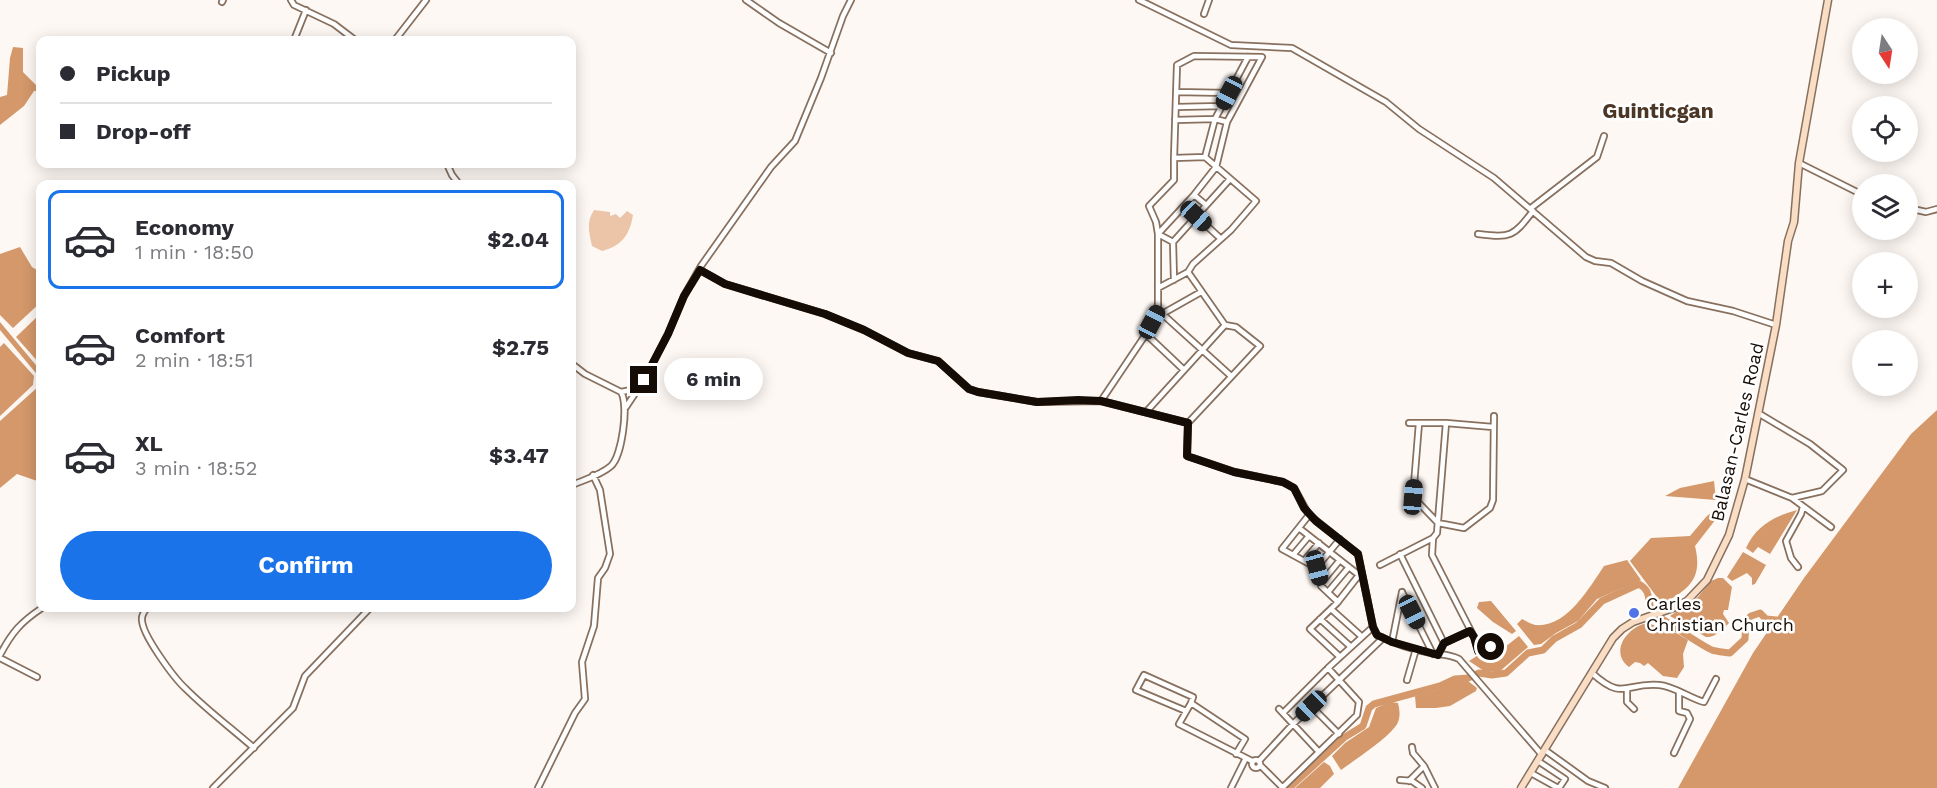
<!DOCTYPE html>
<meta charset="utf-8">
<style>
:root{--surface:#fff;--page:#f7f7f7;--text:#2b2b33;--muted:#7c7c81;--line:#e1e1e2;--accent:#1a73e8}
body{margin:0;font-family:"Work Sans",sans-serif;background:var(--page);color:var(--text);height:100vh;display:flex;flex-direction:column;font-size:22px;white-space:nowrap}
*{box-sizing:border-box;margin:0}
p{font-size:20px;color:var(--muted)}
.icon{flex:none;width:33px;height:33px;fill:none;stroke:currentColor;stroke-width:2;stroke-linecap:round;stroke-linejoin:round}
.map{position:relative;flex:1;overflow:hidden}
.side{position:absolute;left:36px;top:180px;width:540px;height:432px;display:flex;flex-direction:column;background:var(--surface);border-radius:12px;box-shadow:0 3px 15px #0003}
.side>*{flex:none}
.guide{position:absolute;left:36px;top:36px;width:540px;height:132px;border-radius:12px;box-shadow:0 3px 15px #0003;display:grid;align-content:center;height:132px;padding:0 24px;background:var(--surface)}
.needle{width:39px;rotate:168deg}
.fabs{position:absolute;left:1852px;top:18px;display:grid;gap:12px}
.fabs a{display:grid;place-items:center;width:66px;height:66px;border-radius:50%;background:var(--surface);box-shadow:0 3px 15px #0003;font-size:30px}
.end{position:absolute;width:27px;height:27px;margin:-14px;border:8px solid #150c06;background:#fff;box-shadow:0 0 0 3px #fff}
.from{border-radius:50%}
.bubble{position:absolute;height:42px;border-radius:21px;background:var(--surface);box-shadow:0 3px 15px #0003;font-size:20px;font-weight:700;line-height:42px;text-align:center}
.car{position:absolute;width:18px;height:36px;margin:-18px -9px;border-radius:8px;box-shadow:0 0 4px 2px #0007;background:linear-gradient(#222 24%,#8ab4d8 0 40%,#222 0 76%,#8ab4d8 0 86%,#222 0)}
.guide b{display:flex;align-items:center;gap:21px;height:57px;font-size:22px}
.guide b+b{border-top:2px solid var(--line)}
.guide i{width:15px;height:15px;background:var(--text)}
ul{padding:10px 0 0;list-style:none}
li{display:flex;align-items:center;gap:18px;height:99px;margin:0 12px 9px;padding:0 12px;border:3px solid transparent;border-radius:12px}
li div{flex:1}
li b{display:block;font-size:22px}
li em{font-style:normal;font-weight:700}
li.on{border-color:var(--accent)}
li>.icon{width:54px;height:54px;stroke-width:1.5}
.cta{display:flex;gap:12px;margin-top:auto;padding:12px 24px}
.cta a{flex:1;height:69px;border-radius:36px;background:var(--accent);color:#fff;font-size:24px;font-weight:700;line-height:69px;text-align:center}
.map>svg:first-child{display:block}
</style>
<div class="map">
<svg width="1937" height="788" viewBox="0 0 1937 788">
<rect width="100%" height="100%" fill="#fef8f4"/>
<path fill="#ecc5a8" d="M594,210L610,212V216L616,214L620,218L627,211L633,215C630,234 622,246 602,251L592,246C589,232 586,222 594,210Z"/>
<path fill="#d4986a" d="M13,47L23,48V72L36,85L40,84V91H34L24,106L0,125V97L7,95L10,58Z
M20,247L32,267L40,272V303L13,328L0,315V254Z
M40,314V364L16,337Z
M0,322L40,370V378L0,330Z
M4,343L34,376L33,385L0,416V347Z
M39,386L40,388V482L17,474L0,488V421Z
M1937,410V788H1678L1753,653L1804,578L1911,434Z
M1714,481L1716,500L1665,496L1680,488Z
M1721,504L1723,510L1695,546C1703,579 1689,589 1662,604L1630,561L1651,538L1690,536L1706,517Z
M1797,510L1770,554L1758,547L1753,553L1746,548C1756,526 1775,516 1797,510Z
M1743,552L1766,565L1755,584L1752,585V578L1747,573L1732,581L1727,577Z
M1627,560L1641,580L1597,599L1578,621L1556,633L1541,644L1534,645L1517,624L1522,619C1526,621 1531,624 1535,625C1567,628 1589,588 1604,566Z
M1718,578H1723L1732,587L1728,610H1724L1723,614L1729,623C1723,629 1715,638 1706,637L1670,616L1698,597L1711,581Z
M1491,601L1516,631L1512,634L1493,622L1477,608L1479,602Z
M1647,623L1671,630L1688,640L1683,654L1684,667L1677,678L1663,676L1648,663L1644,666L1640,663L1635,662L1629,667C1609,652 1627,627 1647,623Z
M1519,636L1528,647L1499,672L1484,671L1469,661L1480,654L1505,647Z
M1457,681H1468L1477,688L1476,691L1450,706L1436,708H1416L1415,696L1438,690Z
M1391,702L1398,703C1400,711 1401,720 1395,727C1384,741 1356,759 1341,770L1332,756L1345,743L1369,727L1376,708Z
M1324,762L1330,766L1334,774L1320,788H1295Z"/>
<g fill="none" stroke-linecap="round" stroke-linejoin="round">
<path stroke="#d4986a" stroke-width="7" d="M1289,788L1345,737L1363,726L1369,708L1374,704L1440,686L1455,679L1468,678L1479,673L1492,675L1506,673L1528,653L1543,650L1554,639L1579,625L1602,601L1639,584C1653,592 1646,602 1653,612C1655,615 1706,648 1712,650C1717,652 1724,652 1730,653L1745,639L1746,621L1751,616L1760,613L1766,619L1776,620"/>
<g stroke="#88705f" stroke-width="8">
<path id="minor" d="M291,0L294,5L334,24L355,40
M746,0L779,23L831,53
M1139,0L1231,45L1292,48L1386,102L1419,129L1494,178L1586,257L1595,261L1611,263L1642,281L1687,301L1733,311L1776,325
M222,2L223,0
M1204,14L1209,0
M294,40L306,10
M395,40L426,0
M1176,92L1229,93
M1176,107L1222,106
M1175,120L1215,119L1227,122
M1205,157L1215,119L1248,57
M1799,163L1863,195
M447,164L452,175L459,184
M1194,195L1206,205
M1531,208L1597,157L1604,136
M1908,208L1926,212L1937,209
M1196,216L1220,238
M1478,234C1511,238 1513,237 1533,211
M1173,242L1158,234L1156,222L1149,206L1174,180V158
M700,270L725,284L825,314L864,330L908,353L938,361L969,389L978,392L1037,402L1101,401L1188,423L1260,346L1236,327L1225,325L1146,412
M1188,272L1225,325
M1174,280L1173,242L1230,179
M1158,310L1231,376
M1162,314L1201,292
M1146,334L1158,310V234L1194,195L1216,167L1227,122L1262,57L1194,56L1177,65L1174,158L1205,157L1256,201L1231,230L1193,264L1188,272L1158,288
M572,364L585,374L621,392C629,405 622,456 611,466C601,475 584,480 572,485
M621,392L631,390L638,386
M1101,401L1146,334L1184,370
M626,407L644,380L668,334L684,296L701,266L771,167L795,141L821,78L843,16L851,0
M1188,423L1187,456L1235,472L1283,482L1294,488L1309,515L1358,554L1373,627L1377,635C1393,643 1413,650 1431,653C1441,655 1449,654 1459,659L1542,755
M1409,423H1419L1413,497L1438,523L1464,528L1490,508L1493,500L1494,416
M1419,423H1446L1493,427
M1745,479L1792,498L1822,491L1843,470L1810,444L1758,413
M1792,498L1831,527
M1309,515L1282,549L1317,568L1321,586L1338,602
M1299,528L1359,575L1337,603L1310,629L1340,657
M1433,538L1437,533L1446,423
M1400,554L1444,643
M1293,555L1309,536
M1304,561L1319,543
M1380,565L1433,538L1432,555L1474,637L1478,651L1492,647
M1798,567L1791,558L1786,541L1801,514L1803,507
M1316,568L1340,539
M1321,583L1340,560
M1328,592L1349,567
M1402,592L1433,654
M146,609C144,612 142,615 142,618C140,633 175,679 186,689C207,710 231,728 254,748
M1331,609L1360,635
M1320,619L1351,647
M1392,642L1402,592
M0,655C12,632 21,622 42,608
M1438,655L1444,643L1470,631
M0,658L37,677
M1328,668L1373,627
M1592,673C1624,702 1625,682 1659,685C1674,686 1689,698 1704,702L1716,679
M1407,680L1416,649
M1627,690V702L1634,709
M1311,706L1339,734
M1279,709L1319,752
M1186,711L1136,690L1144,675L1193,697L1191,703
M1412,747L1413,753L1424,766L1435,788
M1545,750L1588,781L1605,788
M1674,753L1690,719L1687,713L1679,711V692
M1236,754L1245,739L1191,703L1179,724L1252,761
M1252 764a4 4 0 1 1 8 0a4 4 0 1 1-8 0Z
M1259,761L1293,724L1383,638
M1538,761L1565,779L1559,788
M1260,765L1282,787
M1531,773L1558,788
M1400,780L1412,781L1422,788
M1409,781L1424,766
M213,788L293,708L305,676L370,608
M538,788L575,713L585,699L582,662L594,626L598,578L605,568L610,554L600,490L593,475
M1231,788L1246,758
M1282,788L1357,715L1359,702L1328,668L1283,713"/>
</g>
<g stroke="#88705f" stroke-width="9">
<path id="secondary" d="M1521,788L1613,638L1622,629L1633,622L1676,607L1687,601L1707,580L1729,535L1745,479L1776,325L1788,241L1794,222L1799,163L1828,0"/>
</g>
<use href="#minor" stroke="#fff" stroke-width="4.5"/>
<use href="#secondary" stroke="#f9ddc5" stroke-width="6"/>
</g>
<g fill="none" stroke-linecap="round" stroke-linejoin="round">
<path stroke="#150c06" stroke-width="8" d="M644,380L668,334L684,296L700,270L725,284L825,314L864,330L908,353L938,361L969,389L978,392L1037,402L1078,400L1101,401L1188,423L1187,456L1234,472L1283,482L1294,488L1304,508L1316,521L1358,554L1373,627L1377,635L1392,642L1438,655L1444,643L1470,631L1474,637L1478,651L1491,647"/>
</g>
<circle fill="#5374e9" stroke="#fff" stroke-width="2" cx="1634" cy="613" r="6"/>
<g text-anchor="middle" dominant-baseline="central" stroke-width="5" stroke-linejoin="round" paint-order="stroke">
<g font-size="18" fill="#150c06" stroke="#fff">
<text transform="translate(1737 432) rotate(-77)">Balasan-Carles Road</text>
</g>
<g font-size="18" fill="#150c06" stroke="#fff" text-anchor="start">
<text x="1646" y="603">Carles<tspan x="1646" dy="21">Christian Church</tspan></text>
</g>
<g font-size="21" font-weight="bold" fill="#4c3727" stroke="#fff">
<text x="1658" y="110">Guinticgan</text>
</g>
</g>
</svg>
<div class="fabs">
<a><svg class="needle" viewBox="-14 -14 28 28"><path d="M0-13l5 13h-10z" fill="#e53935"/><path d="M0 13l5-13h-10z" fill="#7c7c81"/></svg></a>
<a><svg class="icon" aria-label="locate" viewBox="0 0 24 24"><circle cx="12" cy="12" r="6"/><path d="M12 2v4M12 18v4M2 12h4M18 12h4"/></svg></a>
<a><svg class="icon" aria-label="layers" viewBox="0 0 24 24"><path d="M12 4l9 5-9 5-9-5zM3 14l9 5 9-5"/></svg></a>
<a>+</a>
<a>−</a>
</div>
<i class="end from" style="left:1491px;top:647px"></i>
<i class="end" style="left:644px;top:380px"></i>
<div class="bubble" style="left:664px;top:358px;width:99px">6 min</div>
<i class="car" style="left:1229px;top:93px;rotate:208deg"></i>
<i class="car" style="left:1196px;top:216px;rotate:133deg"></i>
<i class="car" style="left:1152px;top:322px;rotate:28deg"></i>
<i class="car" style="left:1413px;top:497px;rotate:5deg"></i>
<i class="car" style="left:1317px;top:568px;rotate:165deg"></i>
<i class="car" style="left:1412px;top:612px;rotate:153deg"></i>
<i class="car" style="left:1311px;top:706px;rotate:226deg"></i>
<div class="guide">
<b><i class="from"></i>Pickup</b>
<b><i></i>Drop-off</b>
</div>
<section class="side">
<ul>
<li class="on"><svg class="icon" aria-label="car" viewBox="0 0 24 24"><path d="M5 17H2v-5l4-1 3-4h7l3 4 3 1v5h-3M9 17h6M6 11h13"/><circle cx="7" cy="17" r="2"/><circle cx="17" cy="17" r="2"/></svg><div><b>Economy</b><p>1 min · 18:50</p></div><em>$2.04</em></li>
<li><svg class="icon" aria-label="car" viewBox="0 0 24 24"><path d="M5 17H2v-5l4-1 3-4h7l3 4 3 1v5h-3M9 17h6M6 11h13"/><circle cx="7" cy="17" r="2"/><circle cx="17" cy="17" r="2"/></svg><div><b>Comfort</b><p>2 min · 18:51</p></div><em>$2.75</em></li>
<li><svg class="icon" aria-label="car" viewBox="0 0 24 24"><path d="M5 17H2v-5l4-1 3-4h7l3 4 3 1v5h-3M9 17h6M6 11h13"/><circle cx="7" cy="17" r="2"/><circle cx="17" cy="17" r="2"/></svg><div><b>XL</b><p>3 min · 18:52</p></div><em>$3.47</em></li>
</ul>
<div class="cta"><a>Confirm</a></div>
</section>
</div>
